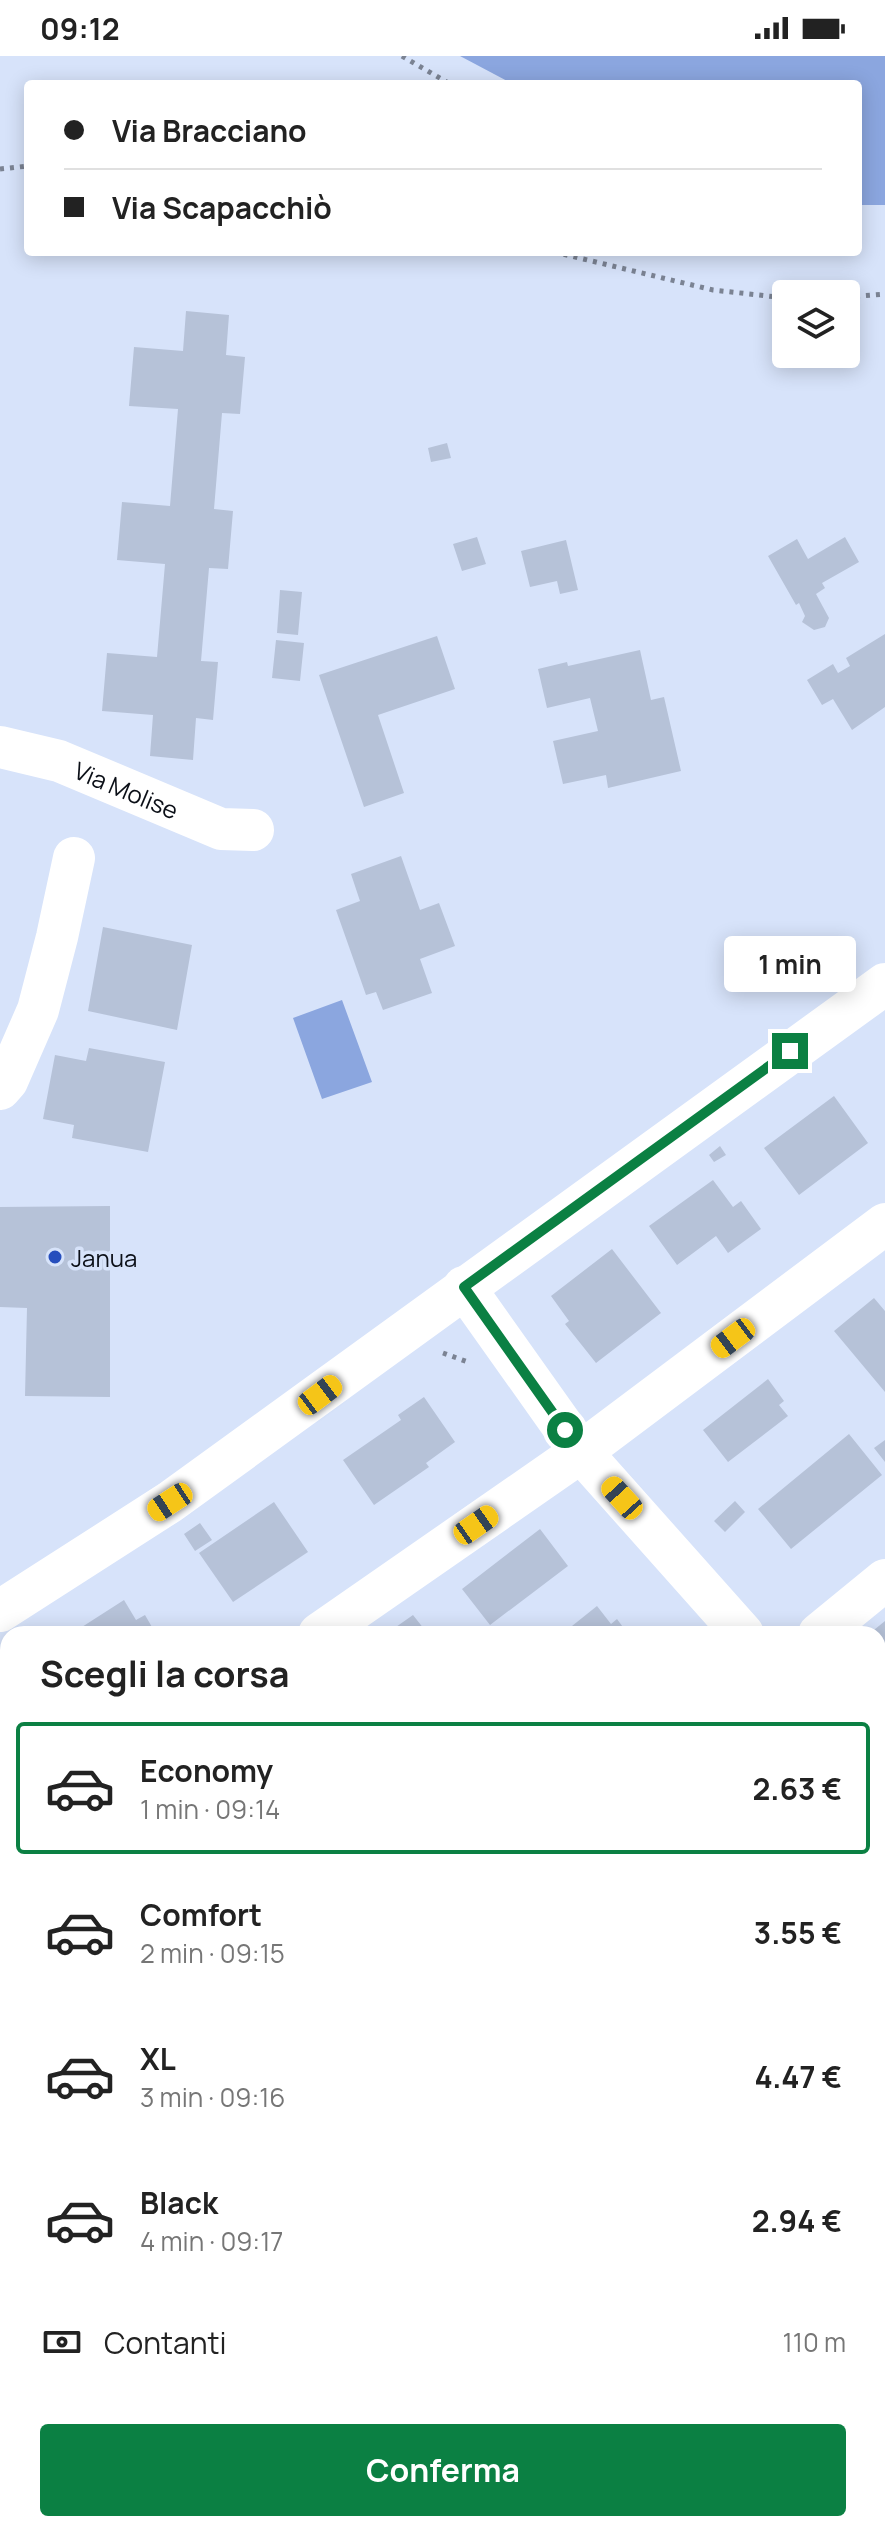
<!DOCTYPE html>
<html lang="it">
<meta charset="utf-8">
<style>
:root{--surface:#fff;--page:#f6f6f6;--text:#222;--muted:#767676;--line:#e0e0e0;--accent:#0b8043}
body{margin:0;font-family:Manrope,sans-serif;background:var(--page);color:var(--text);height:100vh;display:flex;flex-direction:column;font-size:30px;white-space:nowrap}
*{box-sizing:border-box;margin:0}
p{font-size:26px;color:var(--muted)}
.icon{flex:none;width:44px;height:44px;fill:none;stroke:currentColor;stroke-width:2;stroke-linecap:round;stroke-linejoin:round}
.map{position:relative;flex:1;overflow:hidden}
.panel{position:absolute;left:0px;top:1570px;width:886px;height:906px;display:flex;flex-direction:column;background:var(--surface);border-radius:24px 24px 0 0;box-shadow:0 4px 20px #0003}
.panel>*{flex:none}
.hud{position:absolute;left:24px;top:24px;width:838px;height:176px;border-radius:8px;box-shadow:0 4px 20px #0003;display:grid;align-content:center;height:176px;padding:0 40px;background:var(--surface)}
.controls{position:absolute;left:772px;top:224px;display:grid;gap:16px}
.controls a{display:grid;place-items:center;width:88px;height:88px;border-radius:8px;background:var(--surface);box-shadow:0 4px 20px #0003;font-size:40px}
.end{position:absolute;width:36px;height:36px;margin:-18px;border:10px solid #0b8043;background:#fff;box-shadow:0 0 0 4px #fff}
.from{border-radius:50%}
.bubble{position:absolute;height:56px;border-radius:8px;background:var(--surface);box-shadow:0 4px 20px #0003;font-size:26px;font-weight:700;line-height:56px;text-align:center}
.car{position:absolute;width:24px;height:48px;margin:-24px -12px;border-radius:10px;box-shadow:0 0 6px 2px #0007;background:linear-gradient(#f5c518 24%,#345 0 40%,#f5c518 0 76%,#345 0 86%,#f5c518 0)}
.hud b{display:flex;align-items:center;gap:28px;height:76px;font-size:30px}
.hud b+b{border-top:2px solid var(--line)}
.hud i{width:20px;height:20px;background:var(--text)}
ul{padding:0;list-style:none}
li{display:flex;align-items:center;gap:24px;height:132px;margin:0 16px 12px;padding:0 24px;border:4px solid transparent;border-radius:8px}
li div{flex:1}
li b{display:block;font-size:30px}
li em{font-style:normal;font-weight:700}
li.active{border-color:var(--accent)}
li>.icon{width:72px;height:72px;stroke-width:1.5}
h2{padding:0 40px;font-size:36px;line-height:96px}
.pay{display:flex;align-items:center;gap:20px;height:88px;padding:0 40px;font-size:30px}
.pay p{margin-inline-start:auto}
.primary-button{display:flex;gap:16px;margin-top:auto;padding:16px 40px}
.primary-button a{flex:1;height:92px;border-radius:8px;background:var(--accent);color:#fff;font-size:32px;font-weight:700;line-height:92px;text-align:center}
.status{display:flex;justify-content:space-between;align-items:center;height:56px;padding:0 40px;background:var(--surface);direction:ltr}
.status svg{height:22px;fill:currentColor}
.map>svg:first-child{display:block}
</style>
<div class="status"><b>09:12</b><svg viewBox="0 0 49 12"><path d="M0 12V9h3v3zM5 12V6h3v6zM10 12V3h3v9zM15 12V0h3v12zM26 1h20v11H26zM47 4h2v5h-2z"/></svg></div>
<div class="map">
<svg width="885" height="2475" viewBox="0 0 885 2475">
<rect width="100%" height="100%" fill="#d7e3fa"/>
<path fill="#8ba6df" d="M460,0H885V149H858V28H513Z
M342,944L372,1026L322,1043L293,962Z"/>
<path fill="#b6c2d8" d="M186,255L229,259L226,299L245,301L240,358L222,357L214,453L233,455L228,513L209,512L201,605L218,606L213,664L196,662L193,704L150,700L153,659L102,655L107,597L157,601L165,508L117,504L122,446L170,450L178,353L129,350L134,291L183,295Z
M447,387L451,402L431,406L428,392Z
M477,481L486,508L462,515L453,488Z
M845,481L859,506L822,527L825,532L816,538L829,562L825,571L814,574L802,566L805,560L799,547L796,549L768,500L797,483L808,503Z
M566,484L578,534L560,538L557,525L530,531L521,495Z
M280,534L302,536L298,579L277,577Z
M885,578V651L852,674L833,643L822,649L807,624L833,608L838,617L850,610L846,602Z
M437,580L455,633L378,659L404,737L364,751L319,619Z
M276,584L304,587L300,625L272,622Z
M640,594L651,644L664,641L681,715L608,732L606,719L563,728L553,685L598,675L590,642L547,652L538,613L567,606L568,610Z
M401,800L420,854L439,847L455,890L420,903L432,937L383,954L376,936L366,939L336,854L360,845L351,818Z
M103,871L192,889L177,974L88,955Z
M89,992L165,1006L148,1096L72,1082L74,1069L43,1063L55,999L86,1005Z
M834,1040L868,1087L799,1139L764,1092Z
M720,1090L726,1099L714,1106L709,1099Z
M713,1124L733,1151L741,1145L761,1173L728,1197L716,1180L677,1209L649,1170Z
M110,1150V1341L25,1340L27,1252L0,1251V1151Z
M612,1193L661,1257L596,1307L565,1268L569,1265L551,1240Z
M874,1242L885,1255V1336L834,1275Z
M768,1323L784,1345L779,1349L788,1360L728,1406L703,1374Z
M424,1341L455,1386L426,1407L429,1411L374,1449L343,1404L401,1364L398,1359Z
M849,1378L882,1419L791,1493L758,1453Z
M885,1384V1406L874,1392Z
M735,1445L745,1456L725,1476L714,1465Z
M274,1446L308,1496L233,1546L199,1497Z
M200,1467L212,1484L195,1495L184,1478Z
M540,1473L568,1510L490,1569L462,1533Z
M124,1544L136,1564L145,1559L156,1578H71Z
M597,1550L611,1568L617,1563L628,1578H562Z
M413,1559L428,1578H386Z
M885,1565V1641L878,1638V1578H869Z
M8,1629V1709L0,1713V1633Z
M8,1831V1943L0,1933V1838Z
M885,1910V2092L878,2084V1916Z
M885,2226V2249L878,2240V2232Z
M6,2287L8,2289V2363L0,2369V2291Z
M878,2415L885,2423V2475H773L781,2468H878Z
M133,2468H243L234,2475H124Z
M383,2468H437L429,2475H388Z
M484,2468H503L508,2475H478Z"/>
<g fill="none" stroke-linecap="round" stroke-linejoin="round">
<path stroke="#7b8393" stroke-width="5" stroke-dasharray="4 6" stroke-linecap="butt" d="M402,0L450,28
M0,113L28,110
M554,196L713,234L786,242
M846,241L885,238
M443,1297L468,1306
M63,2475L72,2468"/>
<g stroke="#fff" stroke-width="42">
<path id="s1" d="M0,691L59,705L221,773L253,774"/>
<path d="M0,1033L7,1025L38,954L57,881L74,802"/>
<path d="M464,1231L581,1396L743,1578"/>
<path d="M0,1555L170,1446L885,928"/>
<path d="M319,1578L581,1396L885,1168"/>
<path d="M819,1578L885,1524"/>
<path d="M878,1732L885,1740"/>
<path d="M878,1775L885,1769"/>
<path d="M0,1777L8,1773"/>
<path d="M0,2022L8,2032"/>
<path d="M878,2196L885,2190"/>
<path d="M0,2221L8,2214"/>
<path d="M878,2327L885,2335"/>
<path d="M323,2468L329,2475"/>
<path d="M673,2468L679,2475"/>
<path d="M6,2475L15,2468"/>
</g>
</g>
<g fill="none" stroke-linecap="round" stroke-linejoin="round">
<path stroke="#0b8043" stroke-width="10" d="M565,1374L464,1231L790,995"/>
</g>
<circle fill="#264ebd" stroke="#d7e3fa" stroke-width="3" cx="55" cy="1201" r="8"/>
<g text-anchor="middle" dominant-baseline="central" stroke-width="7" stroke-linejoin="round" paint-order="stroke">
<g font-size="24" fill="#0b0f17" stroke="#d7e3fa">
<text stroke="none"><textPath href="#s1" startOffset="134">Via Molise</textPath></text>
</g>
<g font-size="24" fill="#0b0f17" stroke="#d7e3fa" text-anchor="start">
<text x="71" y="1201">Janua</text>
</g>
</g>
</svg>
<div class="controls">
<a><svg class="icon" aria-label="layers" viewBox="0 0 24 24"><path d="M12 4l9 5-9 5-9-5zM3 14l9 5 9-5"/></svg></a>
</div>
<i class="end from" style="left:565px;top:1374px"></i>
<i class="end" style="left:790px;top:995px"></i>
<div class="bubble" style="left:724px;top:880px;width:132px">1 min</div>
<i class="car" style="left:733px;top:1282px;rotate:233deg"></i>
<i class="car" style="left:320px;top:1339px;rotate:53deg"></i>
<i class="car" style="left:622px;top:1442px;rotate:318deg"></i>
<i class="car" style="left:170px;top:1446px;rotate:237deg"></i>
<i class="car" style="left:476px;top:1469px;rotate:55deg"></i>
<div class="hud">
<b><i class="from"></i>Via Bracciano</b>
<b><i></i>Via Scapacchiò</b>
</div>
<section class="panel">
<h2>Scegli la corsa</h2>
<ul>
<li class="active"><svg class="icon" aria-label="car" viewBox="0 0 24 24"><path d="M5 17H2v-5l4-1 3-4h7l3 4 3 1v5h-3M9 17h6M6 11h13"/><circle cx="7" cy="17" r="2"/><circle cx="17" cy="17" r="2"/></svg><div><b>Economy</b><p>1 min · 09:14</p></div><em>2.63 €</em></li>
<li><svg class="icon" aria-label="car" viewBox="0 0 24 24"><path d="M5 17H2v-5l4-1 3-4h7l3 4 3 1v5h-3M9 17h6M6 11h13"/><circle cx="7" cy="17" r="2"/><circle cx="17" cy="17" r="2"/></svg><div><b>Comfort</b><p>2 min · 09:15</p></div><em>3.55 €</em></li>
<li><svg class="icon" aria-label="car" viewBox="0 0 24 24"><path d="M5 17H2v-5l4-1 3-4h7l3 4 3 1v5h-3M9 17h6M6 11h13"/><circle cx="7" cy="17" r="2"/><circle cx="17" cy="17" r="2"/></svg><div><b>XL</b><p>3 min · 09:16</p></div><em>4.47 €</em></li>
<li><svg class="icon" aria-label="car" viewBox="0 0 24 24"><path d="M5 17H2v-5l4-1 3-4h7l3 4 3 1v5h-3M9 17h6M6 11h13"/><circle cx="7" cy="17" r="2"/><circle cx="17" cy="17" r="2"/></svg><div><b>Black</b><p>4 min · 09:17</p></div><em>2.94 €</em></li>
</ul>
<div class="pay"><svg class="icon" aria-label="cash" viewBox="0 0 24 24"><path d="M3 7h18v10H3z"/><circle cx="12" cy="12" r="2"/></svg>Contanti<p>110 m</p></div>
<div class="primary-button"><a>Conferma</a></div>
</section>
</div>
